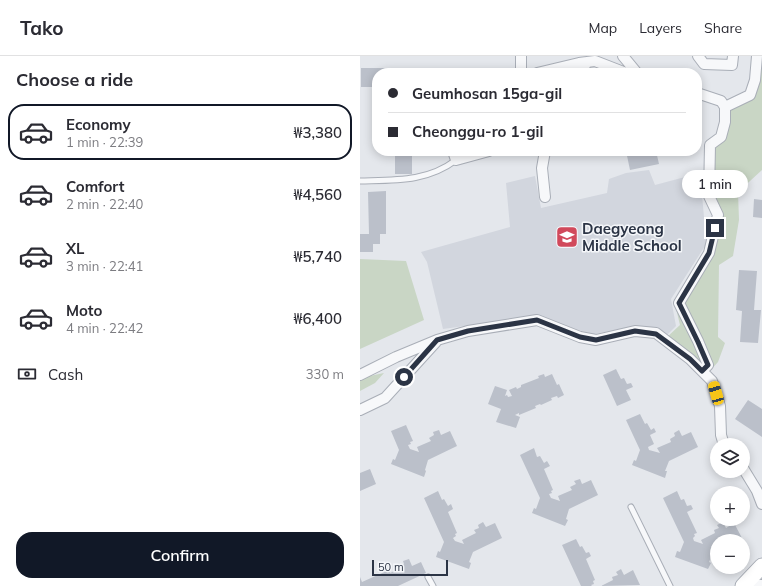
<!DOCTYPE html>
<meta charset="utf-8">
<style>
:root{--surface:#fff;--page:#f7f7f7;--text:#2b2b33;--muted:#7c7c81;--line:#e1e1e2;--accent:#111827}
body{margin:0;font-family:Mulish,sans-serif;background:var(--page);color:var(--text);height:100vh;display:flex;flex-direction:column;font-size:15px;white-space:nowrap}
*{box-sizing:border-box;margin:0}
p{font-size:13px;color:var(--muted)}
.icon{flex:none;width:22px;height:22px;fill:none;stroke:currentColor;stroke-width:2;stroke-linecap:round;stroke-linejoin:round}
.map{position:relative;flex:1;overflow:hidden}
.details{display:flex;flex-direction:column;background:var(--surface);width:360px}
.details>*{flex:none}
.hud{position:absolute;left:12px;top:12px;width:330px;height:88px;border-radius:16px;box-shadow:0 2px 10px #0003;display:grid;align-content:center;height:88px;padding:0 16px;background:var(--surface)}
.buttons{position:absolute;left:350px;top:382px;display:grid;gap:8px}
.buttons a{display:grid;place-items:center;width:40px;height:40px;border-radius:50%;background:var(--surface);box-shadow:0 2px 10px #0003;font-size:20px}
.scale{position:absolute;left:12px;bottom:10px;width:76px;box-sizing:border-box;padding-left:4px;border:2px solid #2b3445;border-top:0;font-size:11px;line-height:14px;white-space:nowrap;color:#2b3445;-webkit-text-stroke:3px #f4f6f9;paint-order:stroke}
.end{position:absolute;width:18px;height:18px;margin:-9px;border:5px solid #2b3445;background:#fff;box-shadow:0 0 0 2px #fff}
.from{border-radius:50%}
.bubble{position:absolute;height:28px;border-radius:14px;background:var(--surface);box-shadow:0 2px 10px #0003;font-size:13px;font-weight:600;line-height:28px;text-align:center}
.car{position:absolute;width:12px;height:24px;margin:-12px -6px;border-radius:5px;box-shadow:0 0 3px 1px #0007;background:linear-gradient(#f5c518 24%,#345 0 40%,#f5c518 0 76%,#345 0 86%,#f5c518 0)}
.hud b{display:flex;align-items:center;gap:14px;height:38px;font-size:15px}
.hud b+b{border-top:1px solid var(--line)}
.hud i{width:10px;height:10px;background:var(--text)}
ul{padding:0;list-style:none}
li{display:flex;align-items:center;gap:12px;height:56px;margin:0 8px 6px;padding:0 8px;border:2px solid transparent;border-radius:16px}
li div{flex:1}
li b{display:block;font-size:15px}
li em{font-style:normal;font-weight:600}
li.active{border-color:var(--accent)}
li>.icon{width:36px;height:36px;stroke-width:1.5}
h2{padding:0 16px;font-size:18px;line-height:48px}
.pay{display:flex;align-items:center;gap:10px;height:44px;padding:0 16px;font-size:15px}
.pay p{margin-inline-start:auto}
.button{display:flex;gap:8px;margin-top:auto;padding:8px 16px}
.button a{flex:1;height:46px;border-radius:16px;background:var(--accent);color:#fff;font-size:16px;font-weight:600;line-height:46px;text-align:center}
header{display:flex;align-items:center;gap:24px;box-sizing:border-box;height:56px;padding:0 20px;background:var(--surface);border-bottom:1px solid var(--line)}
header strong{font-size:19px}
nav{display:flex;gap:22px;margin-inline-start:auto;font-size:14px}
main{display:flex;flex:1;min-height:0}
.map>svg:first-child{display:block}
</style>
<header>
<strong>Tako</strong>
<nav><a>Map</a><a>Layers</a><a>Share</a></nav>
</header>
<main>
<section class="details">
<h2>Choose a ride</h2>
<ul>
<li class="active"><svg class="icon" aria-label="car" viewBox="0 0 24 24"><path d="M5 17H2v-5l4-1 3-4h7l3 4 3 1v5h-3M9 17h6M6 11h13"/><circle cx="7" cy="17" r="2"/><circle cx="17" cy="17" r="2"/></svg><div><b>Economy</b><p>1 min · 22:39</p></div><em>₩3,380</em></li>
<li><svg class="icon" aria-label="car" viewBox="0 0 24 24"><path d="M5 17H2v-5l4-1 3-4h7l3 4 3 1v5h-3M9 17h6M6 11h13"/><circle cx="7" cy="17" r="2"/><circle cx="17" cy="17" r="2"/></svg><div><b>Comfort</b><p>2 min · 22:40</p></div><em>₩4,560</em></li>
<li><svg class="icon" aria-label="car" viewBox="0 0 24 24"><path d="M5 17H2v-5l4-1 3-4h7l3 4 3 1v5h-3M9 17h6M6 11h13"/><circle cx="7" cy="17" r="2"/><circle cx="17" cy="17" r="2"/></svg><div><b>XL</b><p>3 min · 22:41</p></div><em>₩5,740</em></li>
<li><svg class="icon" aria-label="car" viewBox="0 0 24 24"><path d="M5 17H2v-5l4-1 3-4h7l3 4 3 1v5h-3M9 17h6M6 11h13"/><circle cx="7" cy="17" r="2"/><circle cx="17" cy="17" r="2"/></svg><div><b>Moto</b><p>4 min · 22:42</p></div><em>₩6,400</em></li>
</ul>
<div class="pay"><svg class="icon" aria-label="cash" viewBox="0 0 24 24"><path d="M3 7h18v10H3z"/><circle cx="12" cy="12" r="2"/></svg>Cash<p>330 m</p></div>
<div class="button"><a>Confirm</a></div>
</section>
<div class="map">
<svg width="402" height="530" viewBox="0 0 402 530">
<rect width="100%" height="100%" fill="#e4e7ec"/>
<path fill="#d2d6de" d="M289,114L295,129L340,117L344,161L349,165L345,190L311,243L316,270L307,279L270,271L234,278L218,274L177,260L83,273L67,206L61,196L150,171L146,127L175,120L181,152L247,137L249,123L266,117Z"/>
<path fill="#c9d6c5" d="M400,0H402V114L378,136L379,164L373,200L359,209L358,281L365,287L358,306L348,317L306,282L320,269L314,244L352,198L361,157L351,140L352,92L368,54L392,41Z
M0,203L46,205L64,264L0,293Z
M24,317L15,327L0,335V322Z"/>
<path fill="#bbc0ca" d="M1,12H34V17H17V31H1Z
M35,95H52V118H35Z
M266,95H296L299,108L270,114Z
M26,135V178H20V188H13V196H0V178H9L8,136Z
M394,143L402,144V162L393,161Z
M379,214L397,215L394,254H401L398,287L380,286L382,255L376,254Z
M256,313L261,323L264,322L267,328L271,327L273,331L266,334L271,344L257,350L243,319Z
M184,318L185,321L192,318L197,329L199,328L204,339L198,342L197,340L191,342L192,344L181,349L180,348L175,350L176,352L159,359V357L155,359L160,361L156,372L136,366L141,353L128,348L135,330L147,334L145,340L147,339L148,341L152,340L149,334L156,331L157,333L161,331V329L179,322L178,320Z
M388,344L402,353V381L375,363Z
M280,358L285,368L287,367L291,374L294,372L296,376L290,379L294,388L288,391L289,394L300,397L297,392L311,386L310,383L315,380L314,377L319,374L322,380L331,376L338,391L309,405L305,415H307L305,422L272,409L274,404L276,405L280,394L266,364Z
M46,369L53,385L50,386L51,388L48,389L50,393L59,396L57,391L71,385L69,382L74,379L73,376L79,374L81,379L90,375L97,390L68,404L65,414L66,415L64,421L31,408L33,403L35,404L39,394L31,375Z
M174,392L177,401L180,400L184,407L187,405L190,410L184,413L193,434L191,435L192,437L189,438L191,442L200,445L198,440L212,434L210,431L216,428L214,425L220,423L222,428L231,424L238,439L209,453L206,463L208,464L205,470L172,457L174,452L176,453L180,442L160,399Z
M10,413L16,428L0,435V417Z
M78,435L82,444L84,443L88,450L91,448L93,453L88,456L97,477L95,478L96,480L93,482L95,485L104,488L102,484L116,477L114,474L119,472L118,469L123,466L126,471L135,467L142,482L113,496L109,506L111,507L109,513L76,501L78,495L80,496L84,486L64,442Z
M317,435L321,444L324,443L327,450L331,449L333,453L327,456L337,477L334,478L335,480L333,482L334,485L343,488L341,484L355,477L354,474L359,472L357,469L363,466L366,472L374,467L382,482L375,485H357V494L353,496L349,506L351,507L348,513L315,501L317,495L320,496L324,486L303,442Z
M216,483L220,491L222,490L226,497L229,496L231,500L226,503L235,524L233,525L234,528L231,529L232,530H221L202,489Z
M49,503L52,510L61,506L66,517L38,530H0V521L2,526L29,514L30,517L39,513L38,511L44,508L43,505Z
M261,513L264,519L273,514L280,529L241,530L253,524L252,521L258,519L256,516Z"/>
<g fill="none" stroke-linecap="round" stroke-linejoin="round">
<g stroke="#a9aeb7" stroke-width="7">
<path id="service" d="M0,125C35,124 67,126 96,104
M271,451L310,530
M68,521L73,530"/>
</g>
<g stroke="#a9aeb7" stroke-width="12">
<path id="minor" d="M263,0L277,17
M338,0L344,8L372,9L373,0
M161,17V0
M177,17L219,7L235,5L266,17
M220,17L227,6
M337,37L361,45L365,51
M365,51L390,39L395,24L397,0
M93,95L96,104L129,95
M185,95L182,112L185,141
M342,315L348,309L338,285L319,247L349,197L358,159L349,140L350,89L361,81L365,66V51
M0,319L36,301L77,284L108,275L177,264L220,281L236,284L275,275L296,277L330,303L352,325L360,350L361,379L364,389
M0,354L25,342L76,286
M383,412L397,435L402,448
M386,528L402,529"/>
</g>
<g stroke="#a9aeb7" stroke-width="17">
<path id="secondary" d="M383,530L402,510"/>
</g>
<use href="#service" stroke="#f7f8fa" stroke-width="5"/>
<use href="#minor" stroke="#f7f8fa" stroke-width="10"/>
<use href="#secondary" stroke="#fff" stroke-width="15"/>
</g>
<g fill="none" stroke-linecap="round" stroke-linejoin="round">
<path stroke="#2b3445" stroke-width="5" d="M44,321L77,284L108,275L177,264L220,281L236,284L275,275L296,278L330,303L342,315L348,309L338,286L319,247L349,197L355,172"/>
</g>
<defs>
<g id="school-square" transform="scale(1.15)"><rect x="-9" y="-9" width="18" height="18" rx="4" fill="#d1495b" stroke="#f4f6f9"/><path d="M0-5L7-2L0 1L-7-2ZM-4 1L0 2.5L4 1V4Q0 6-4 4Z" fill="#fff"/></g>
</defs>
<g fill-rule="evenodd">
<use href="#school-square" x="207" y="181"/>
</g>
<g text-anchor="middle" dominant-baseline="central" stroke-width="3" stroke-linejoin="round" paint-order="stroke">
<g font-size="15" font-weight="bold" fill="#2b3445" stroke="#f4f6f9" text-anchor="start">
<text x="222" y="172">Daegyeong<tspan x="222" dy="17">Middle School</tspan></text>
</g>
</g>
</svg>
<div class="buttons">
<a><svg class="icon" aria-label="layers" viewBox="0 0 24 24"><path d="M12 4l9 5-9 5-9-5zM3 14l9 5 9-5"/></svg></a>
<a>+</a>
<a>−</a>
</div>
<div class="scale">50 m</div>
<i class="end from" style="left:44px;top:321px"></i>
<i class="end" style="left:355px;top:172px"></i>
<div class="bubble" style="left:322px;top:114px;width:66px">1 min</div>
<i class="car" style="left:356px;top:337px;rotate:344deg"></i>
<div class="hud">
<b><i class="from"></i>Geumhosan 15ga-gil</b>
<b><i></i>Cheonggu-ro 1-gil</b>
</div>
</div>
</main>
